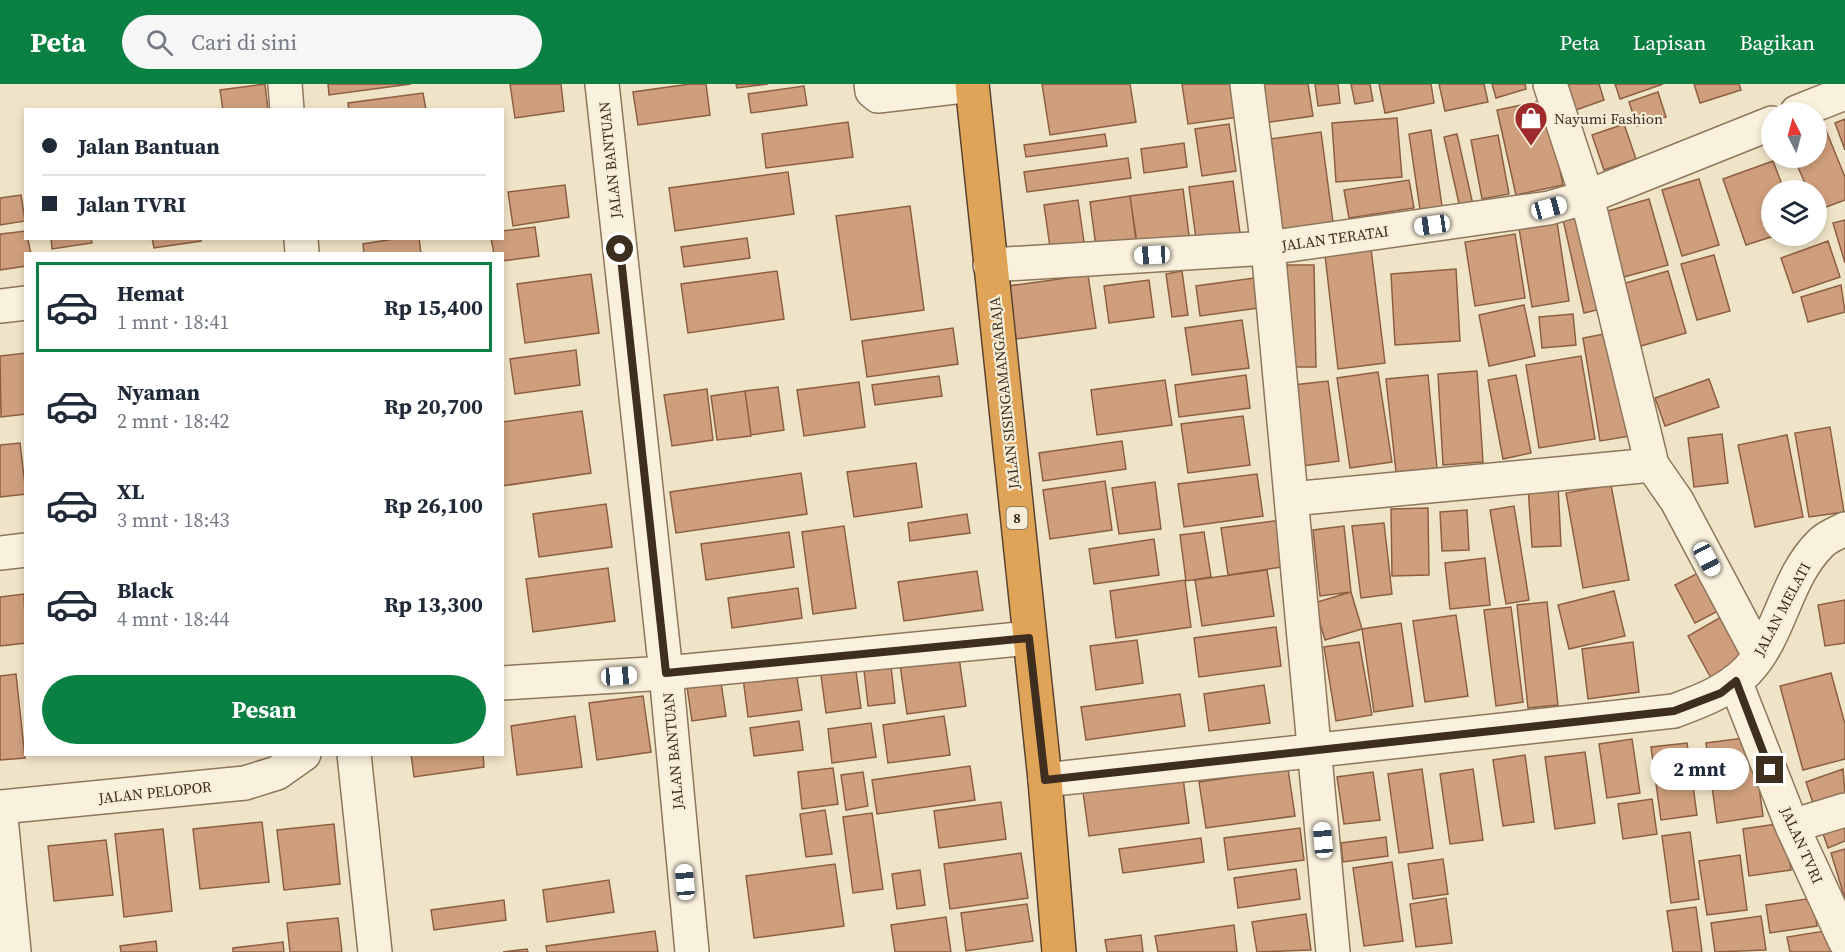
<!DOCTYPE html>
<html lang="id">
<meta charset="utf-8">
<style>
:root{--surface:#fff;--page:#f6f6f7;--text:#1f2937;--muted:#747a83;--line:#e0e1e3;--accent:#0b8043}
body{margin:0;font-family:"Source Serif 4",serif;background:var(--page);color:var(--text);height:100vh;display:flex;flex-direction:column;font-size:22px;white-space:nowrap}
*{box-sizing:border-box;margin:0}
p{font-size:20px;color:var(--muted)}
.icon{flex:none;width:33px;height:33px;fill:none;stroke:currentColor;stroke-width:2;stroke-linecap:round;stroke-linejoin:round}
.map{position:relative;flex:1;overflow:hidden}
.drawer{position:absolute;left:24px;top:168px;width:480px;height:504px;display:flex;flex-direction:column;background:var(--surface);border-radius:0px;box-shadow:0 3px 9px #0003}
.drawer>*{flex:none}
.guide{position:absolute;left:24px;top:24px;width:480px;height:132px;border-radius:0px;box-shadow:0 3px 9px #0003;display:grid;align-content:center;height:132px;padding:0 18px;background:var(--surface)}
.needle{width:39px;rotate:354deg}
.controls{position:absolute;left:1761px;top:18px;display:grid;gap:12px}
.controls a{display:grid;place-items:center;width:66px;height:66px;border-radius:50%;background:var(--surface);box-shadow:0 3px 9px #0003;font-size:30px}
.end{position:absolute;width:27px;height:27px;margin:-14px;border:8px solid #3d2e20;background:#fff;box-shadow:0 0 0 3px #fff}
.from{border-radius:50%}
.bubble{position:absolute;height:42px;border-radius:21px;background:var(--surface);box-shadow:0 3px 9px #0003;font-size:20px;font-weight:700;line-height:42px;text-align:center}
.car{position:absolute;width:18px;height:36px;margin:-18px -9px;border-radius:8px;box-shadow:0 0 4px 2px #0007;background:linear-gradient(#fff 24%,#345 0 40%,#fff 0 76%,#345 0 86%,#fff 0)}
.guide b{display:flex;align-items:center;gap:21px;height:57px;font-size:22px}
.guide b+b{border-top:2px solid var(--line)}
.guide i{width:15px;height:15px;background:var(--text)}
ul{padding:10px 0 0;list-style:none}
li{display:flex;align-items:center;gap:18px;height:90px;margin:0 12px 9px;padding:0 6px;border:3px solid transparent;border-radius:0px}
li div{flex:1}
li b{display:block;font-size:22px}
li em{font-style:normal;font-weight:700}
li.on{border-color:var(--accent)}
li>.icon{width:54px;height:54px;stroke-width:1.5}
.primary-button{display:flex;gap:12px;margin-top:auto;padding:12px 18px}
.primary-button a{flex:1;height:69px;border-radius:36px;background:var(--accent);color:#fff;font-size:24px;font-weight:700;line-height:69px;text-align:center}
header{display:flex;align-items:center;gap:36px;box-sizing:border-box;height:84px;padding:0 30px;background:var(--accent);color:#fff}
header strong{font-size:28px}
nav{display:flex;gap:33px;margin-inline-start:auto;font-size:21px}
.search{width:420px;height:54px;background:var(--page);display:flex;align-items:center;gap:15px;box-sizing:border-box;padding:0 21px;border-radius:33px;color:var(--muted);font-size:22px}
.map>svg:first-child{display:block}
</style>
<header>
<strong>Peta</strong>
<div class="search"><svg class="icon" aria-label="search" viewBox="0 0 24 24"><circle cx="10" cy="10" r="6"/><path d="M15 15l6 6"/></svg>Cari di sini</div>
<nav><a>Peta</a><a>Lapisan</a><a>Bagikan</a></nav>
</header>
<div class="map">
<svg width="1845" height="868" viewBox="0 0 1845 868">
<rect width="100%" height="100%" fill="#f0e4c8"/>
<path fill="#cf9f7d" stroke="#8d5f41" stroke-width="1.5" d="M265,0L268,26H223L220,6Z
M328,0H411L329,11Z
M510,0H561L564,27L515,34Z
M690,0H706L710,31L638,41L633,8Z
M736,0H768L737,4Z
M1042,0H1130L1136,38L1050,51Z
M1182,0H1234L1239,33L1188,40Z
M1256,0H1308L1313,32L1262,39Z
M1315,0H1338L1340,19L1318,22Z
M1351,0H1370L1373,17L1355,20Z
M1379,0H1431L1434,19L1385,29Z
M1439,0H1484L1488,18L1445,27Z
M1492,0H1525L1526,5L1496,14Z
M1564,0H1599L1604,16L1573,27Z
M1615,0H1663L1620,15Z
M1694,0H1739L1741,6L1700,19Z
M804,2L807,21L751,29L748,10Z
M1658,8L1666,33L1637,42L1629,18Z
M423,9L426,26H349L348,19Z
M1545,16L1563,101L1516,111L1497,26Z
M1397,34L1402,93L1336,98L1332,39Z
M1845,35V66L1835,39Z
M848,38L853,73L766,84L762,50Z
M1229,40L1236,87L1202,92L1195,45Z
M1624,40L1636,75L1604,86L1592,51Z
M1825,44L1845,93V116L1816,127V106H1808L1794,74H1816V47Z
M1431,46L1443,129L1421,132L1409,50Z
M1321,48L1334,146L1275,154L1262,56Z
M1105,50L1107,62L1026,73L1024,61Z
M1457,50L1473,121L1460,124L1444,53Z
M1498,51L1509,110L1482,115L1471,56Z
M1184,59L1187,83L1144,89L1141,65Z
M1128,74L1131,94L1027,108L1024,88Z
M1773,77L1784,106H1772V152H1774L1746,161L1723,95Z
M788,88L794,130L675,147L669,104Z
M1699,95L1719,161L1682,172L1662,106Z
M1409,96L1414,124L1349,134L1344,106Z
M1233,97L1240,149L1196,155L1189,103Z
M565,101L569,133L513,142L508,108Z
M1183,105L1190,159L1138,166L1130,112Z
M21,111L25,137L0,141V114Z
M1130,112L1137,164L1097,170L1090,118Z
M1649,115L1668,181L1620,194L1601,129Z
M1078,116L1085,165L1051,170L1044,121Z
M910,122L924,226L851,236L836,132Z
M1579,127L1601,225L1584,229L1562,131Z
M1845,136V179L1833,139Z
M1557,138L1569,217L1532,223L1519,144Z
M535,143L539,172L502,177V170H494L491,154H502V147Z
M26,147L31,170H26V182L0,186V150Z
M1515,150L1525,214L1475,222L1465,158Z
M51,154H91L92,159L52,165Z
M152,154H201V157L154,164Z
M400,154H419L421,170H364L363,160Z
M747,154L750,174L684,183L681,163Z
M1828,157L1840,193L1793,209L1781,174Z
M1371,165L1385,279L1338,285L1325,171Z
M1714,171L1730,227L1697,236L1681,180Z
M1278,181H1314L1316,283H1281Z
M1456,185L1460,257L1395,261L1391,190Z
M777,187L784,235L688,249L681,200Z
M1182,187L1188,231L1172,233L1166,190Z
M1668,187L1686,249L1641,262L1622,200Z
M591,190L599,249L525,259L517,200Z
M1088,191L1096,244L1016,255L1008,202Z
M1254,194L1258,224L1200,232L1196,202Z
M1149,196L1154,233L1109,239L1104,202Z
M1841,201L1845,228L1808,238L1801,213Z
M1524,221L1535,272L1489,282L1479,231Z
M1573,230L1576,261L1542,264L1539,233Z
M1242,236L1249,284L1192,291L1185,244Z
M953,244L958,280L867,293L862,257Z
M1620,247L1637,351L1600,357L1583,254Z
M576,266L580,301L515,310L510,275Z
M26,269V330L1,333L0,272Z
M1581,272L1595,355L1539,364L1526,281Z
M1477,287L1483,378L1443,381L1438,290Z
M1378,288L1392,378L1350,384L1337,294Z
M1246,291L1250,324L1179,333L1175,301Z
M1428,291L1437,384L1396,388L1386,295Z
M1516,291L1531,369L1503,375L1488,296Z
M939,292L942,312L875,321L872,301Z
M1709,295L1719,323L1665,342L1655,314Z
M1165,296L1172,341L1097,351L1091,306Z
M1328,297L1339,377L1295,383L1284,302Z
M859,298L865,343L804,352L797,306Z
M778,303L784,346L751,351L745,307Z
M707,305L713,356L672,362L664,311Z
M745,307L751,352L717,356L711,312Z
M582,327L591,389L502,402V338Z
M1243,332L1250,381L1188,389L1181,340Z
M1830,343L1844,428L1809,433L1795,349Z
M1722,350L1728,399L1694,403L1688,354Z
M1787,351L1803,433L1755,443L1738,361Z
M1122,357L1126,385L1043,397L1039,369Z
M20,359L26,410L0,413V361Z
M916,379L922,423L854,433L847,388Z
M801,389L807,430L676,449L670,408Z
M1257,390L1263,432L1184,443L1178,400Z
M1105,397L1112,446L1050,455L1043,406Z
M1155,398L1161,445L1119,450L1112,404Z
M1558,401L1561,462L1532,463L1528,402Z
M1611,401L1629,496L1583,504L1566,409Z
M606,420L612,463L539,473L533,430Z
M1514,422L1529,516L1506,520L1490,426Z
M1428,424L1429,491L1392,492L1391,425Z
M1467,426L1469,466L1442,467L1440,428Z
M967,430L970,449L910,457L908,439Z
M1281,436L1288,482L1228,491L1221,444Z
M1384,439L1392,510L1361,514L1352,442Z
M844,442L856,524L813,530L802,448Z
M1344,442L1351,508L1320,512L1313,446Z
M789,448L794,483L706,496L701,460Z
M1204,448L1211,493L1186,497L1180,451Z
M1154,455L1159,491L1094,500L1089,465Z
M1485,474L1490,521L1450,525L1445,479Z
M608,484L615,537L533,548L526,495Z
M1267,486L1274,532L1202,542L1195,496Z
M977,487L983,526L904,537L898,498Z
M1702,487L1722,525L1695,539L1675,501Z
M1185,496L1191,543L1116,554L1110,507Z
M798,504L802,534L732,544L728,514Z
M1614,507L1625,552L1569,565L1558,521Z
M1351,508L1362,545L1325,556L1314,519Z
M24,510L26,559L0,562V513Z
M1845,516V559L1825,562L1818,521Z
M1547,518L1558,621L1528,624L1517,521Z
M1511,523L1523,618L1496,622L1484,526Z
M1456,531L1468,612L1425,618L1413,537Z
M1721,533L1744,575L1711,594L1688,552Z
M1401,539L1413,622L1374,628L1362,545Z
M1276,543L1281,582L1199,593L1194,554Z
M1137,556L1143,599L1096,606L1090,562Z
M1359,558L1372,631L1336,637L1324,563Z
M1633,558L1639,608L1588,615L1582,565Z
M958,566L966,622L907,630L899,574Z
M855,580L861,624L826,629L820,584Z
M891,582L895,619L868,622L864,586Z
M719,585L726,632L692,637L685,589Z
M796,587L802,626L748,633L743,594Z
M1831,589L1845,640V675L1803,686L1780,602Z
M16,590L25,674L0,676V592Z
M1264,601L1270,639L1209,647L1204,610Z
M1180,610L1185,642L1086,656L1081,623Z
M643,612L651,668L597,676L589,619Z
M575,632L582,683L517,691L511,642Z
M944,632L950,671L888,679L883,641Z
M799,637L803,666L754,672L750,644Z
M871,639L876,673L832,679L828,645Z
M1752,653L1763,732L1717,739L1706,659Z
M1632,655L1640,709L1607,714L1599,660Z
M1687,659L1697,731L1661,736L1651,663Z
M1585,668L1595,739L1555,745L1545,673Z
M411,670H483L484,683L414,693Z
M1525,671L1534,738L1503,742L1493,676Z
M970,682L975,716L877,730L872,696Z
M833,684L838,720L802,725L798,688Z
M1288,685L1295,732L1206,744L1199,698Z
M1422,685L1433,764L1399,769L1388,690Z
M1473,685L1483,756L1450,760L1440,690Z
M1843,685L1845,710L1814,722L1806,698Z
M863,688L868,722L846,726L841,691Z
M1373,688L1380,736L1344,740L1337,693Z
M1183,694L1189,739L1089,752L1083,708Z
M1652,715L1657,750L1623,755L1618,720Z
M1001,718L1006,755L939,764L934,727Z
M825,726L832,770L806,773L800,730Z
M872,729L883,805L853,809L843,733Z
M1845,731V757L1828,764L1820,741Z
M262,738L269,798L200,805L193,745Z
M1784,739L1791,786L1749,792L1743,745Z
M334,740L340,800L284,806L277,746Z
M1300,744L1304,776L1228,786L1224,754Z
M163,745L172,827L124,833L115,750Z
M1690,748L1699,815L1671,819L1662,752Z
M1386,753L1388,772L1343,778L1341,759Z
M1201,754L1204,778L1123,789L1119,765Z
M106,756L113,811L54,817L48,762Z
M1845,765V815L1831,769Z
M1021,769L1028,814L950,825L944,780Z
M1740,771L1747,826L1707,831L1699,777Z
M1443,775L1448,810L1413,815L1408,780Z
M1392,778L1403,857L1364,862L1353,784Z
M835,780L844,842L754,854L746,792Z
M1296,785L1300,815L1238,824L1234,794Z
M920,786L925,821L897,825L892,790Z
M609,796L614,828L547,838L543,806Z
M1446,814L1452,859L1416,863L1410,820Z
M1813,814L1817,842L1770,849L1766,821Z
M504,816L506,836L434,846L431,826Z
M1027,820L1033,857L966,867L961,829Z
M1696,823L1702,868H1673L1667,827Z
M1306,830L1311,866L1257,868L1252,838Z
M1761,832L1766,866L1715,868L1711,839Z
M946,833L951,868H895L891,841Z
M338,834L342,868H290L287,839Z
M1234,841L1237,868H1158L1155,852Z
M1831,846L1835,868H1790L1787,853Z
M655,847L658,868H547L546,862Z
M1141,851L1143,868H1107L1105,856Z
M156,857L157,868H121L120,862Z
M283,858L284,868H233V864Z
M527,865L528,868H503Z"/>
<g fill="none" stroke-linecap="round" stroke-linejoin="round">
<g stroke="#8d765c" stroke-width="36">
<path id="minor" d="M285,0L287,26
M602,0L666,589L692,868
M871,0L872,7L878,12L972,1
M1247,0L1268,164L1333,868
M1550,0L1587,113L1652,381L1677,417L1759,571
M1797,28L1845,9
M301,154L302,170
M990,181L1268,164L1549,124L1587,113L1772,39
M0,222L26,219
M1291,415L1652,381
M0,469L26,466
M1735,597L1792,742L1845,857
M502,599L666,589L1029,554
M354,670L375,868
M1045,696L1674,627C1701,617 1726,608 1747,587C1781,551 1785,494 1821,459C1827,453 1837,449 1845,445
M0,723L245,699L277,689L304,670
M0,723L14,868
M1792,742L1845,726"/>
</g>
<g stroke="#5b4430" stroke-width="36">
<path id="highway" d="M972,0L1045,696L1059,868"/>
</g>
<use href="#minor" stroke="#faf1dc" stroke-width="33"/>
<use href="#highway" stroke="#e0a458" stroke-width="33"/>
</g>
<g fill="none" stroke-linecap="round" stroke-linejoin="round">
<path stroke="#3d2e20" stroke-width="8" d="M620,165L666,589L1029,554L1045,696L1674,627L1721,609L1736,597L1770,686"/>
</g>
<defs>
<g id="shop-pin" transform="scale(1.725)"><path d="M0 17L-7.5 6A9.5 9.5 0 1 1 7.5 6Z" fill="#9e2a2b" stroke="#f7eed8"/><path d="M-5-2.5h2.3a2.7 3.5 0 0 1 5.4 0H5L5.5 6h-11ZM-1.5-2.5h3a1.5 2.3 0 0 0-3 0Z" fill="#fff"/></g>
</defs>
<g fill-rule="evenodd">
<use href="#shop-pin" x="1531" y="34"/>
</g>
<g text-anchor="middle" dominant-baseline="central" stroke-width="4.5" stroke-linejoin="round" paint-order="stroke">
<rect fill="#f7eed8" stroke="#756857" stroke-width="1.5" x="1006.5" y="423" width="21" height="22" rx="4.5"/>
<g font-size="14" font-weight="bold" fill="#3d2e20">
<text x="1017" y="434">8</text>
</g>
<g font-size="15" fill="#3d2e20" stroke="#f7eed8" text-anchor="start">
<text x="1554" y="34">Nayumi Fashion</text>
</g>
<g font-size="15" fill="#3d2e20" stroke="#f7eed8">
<text transform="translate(610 76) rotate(-96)">JALAN BANTUAN</text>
<text transform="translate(1335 154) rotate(-8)">JALAN TERATAI</text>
<text transform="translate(1004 309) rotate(-96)">JALAN SISINGAMANGARAJA</text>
<text transform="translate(1782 525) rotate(-62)">JALAN MELATI</text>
<text transform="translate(673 667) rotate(-95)">JALAN BANTUAN</text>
<text transform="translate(155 708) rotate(-6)">JALAN PELOPOR</text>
<text transform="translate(1802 761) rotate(66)">JALAN TVRI</text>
</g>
</g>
</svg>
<div class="controls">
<a><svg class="needle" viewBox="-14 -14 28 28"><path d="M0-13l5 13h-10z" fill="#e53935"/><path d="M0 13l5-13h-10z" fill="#747a83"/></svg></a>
<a><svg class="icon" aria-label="layers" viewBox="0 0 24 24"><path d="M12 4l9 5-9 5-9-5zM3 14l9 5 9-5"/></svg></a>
</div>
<i class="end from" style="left:620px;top:165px"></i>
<i class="end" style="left:1770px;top:686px"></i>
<div class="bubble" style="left:1650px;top:664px;width:99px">2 mnt</div>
<i class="car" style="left:1549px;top:124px;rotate:75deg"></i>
<i class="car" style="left:1432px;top:141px;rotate:262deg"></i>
<i class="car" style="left:1152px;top:171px;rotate:267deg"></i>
<i class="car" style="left:1707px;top:475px;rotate:152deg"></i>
<i class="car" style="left:619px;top:592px;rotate:86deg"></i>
<i class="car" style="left:1323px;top:756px;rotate:355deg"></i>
<i class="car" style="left:685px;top:798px;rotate:355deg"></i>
<div class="guide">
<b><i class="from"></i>Jalan Bantuan</b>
<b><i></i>Jalan TVRI</b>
</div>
<section class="drawer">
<ul>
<li class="on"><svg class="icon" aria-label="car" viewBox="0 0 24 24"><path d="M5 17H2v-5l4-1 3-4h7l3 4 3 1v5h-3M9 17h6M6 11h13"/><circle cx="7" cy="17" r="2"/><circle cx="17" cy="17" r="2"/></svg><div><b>Hemat</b><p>1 mnt · 18:41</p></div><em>Rp 15,400</em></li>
<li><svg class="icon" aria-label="car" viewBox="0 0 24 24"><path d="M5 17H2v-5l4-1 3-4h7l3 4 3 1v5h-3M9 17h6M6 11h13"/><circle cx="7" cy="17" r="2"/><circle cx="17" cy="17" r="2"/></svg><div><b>Nyaman</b><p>2 mnt · 18:42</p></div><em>Rp 20,700</em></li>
<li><svg class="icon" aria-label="car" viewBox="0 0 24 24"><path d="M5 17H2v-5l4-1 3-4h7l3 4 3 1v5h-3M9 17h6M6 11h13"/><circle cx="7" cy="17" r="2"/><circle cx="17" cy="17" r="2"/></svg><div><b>XL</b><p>3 mnt · 18:43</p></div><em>Rp 26,100</em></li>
<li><svg class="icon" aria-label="car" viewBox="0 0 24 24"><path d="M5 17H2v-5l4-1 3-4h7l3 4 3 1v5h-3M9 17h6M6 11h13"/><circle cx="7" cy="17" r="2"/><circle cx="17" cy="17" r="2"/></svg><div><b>Black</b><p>4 mnt · 18:44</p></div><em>Rp 13,300</em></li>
</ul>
<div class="primary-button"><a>Pesan</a></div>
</section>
</div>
